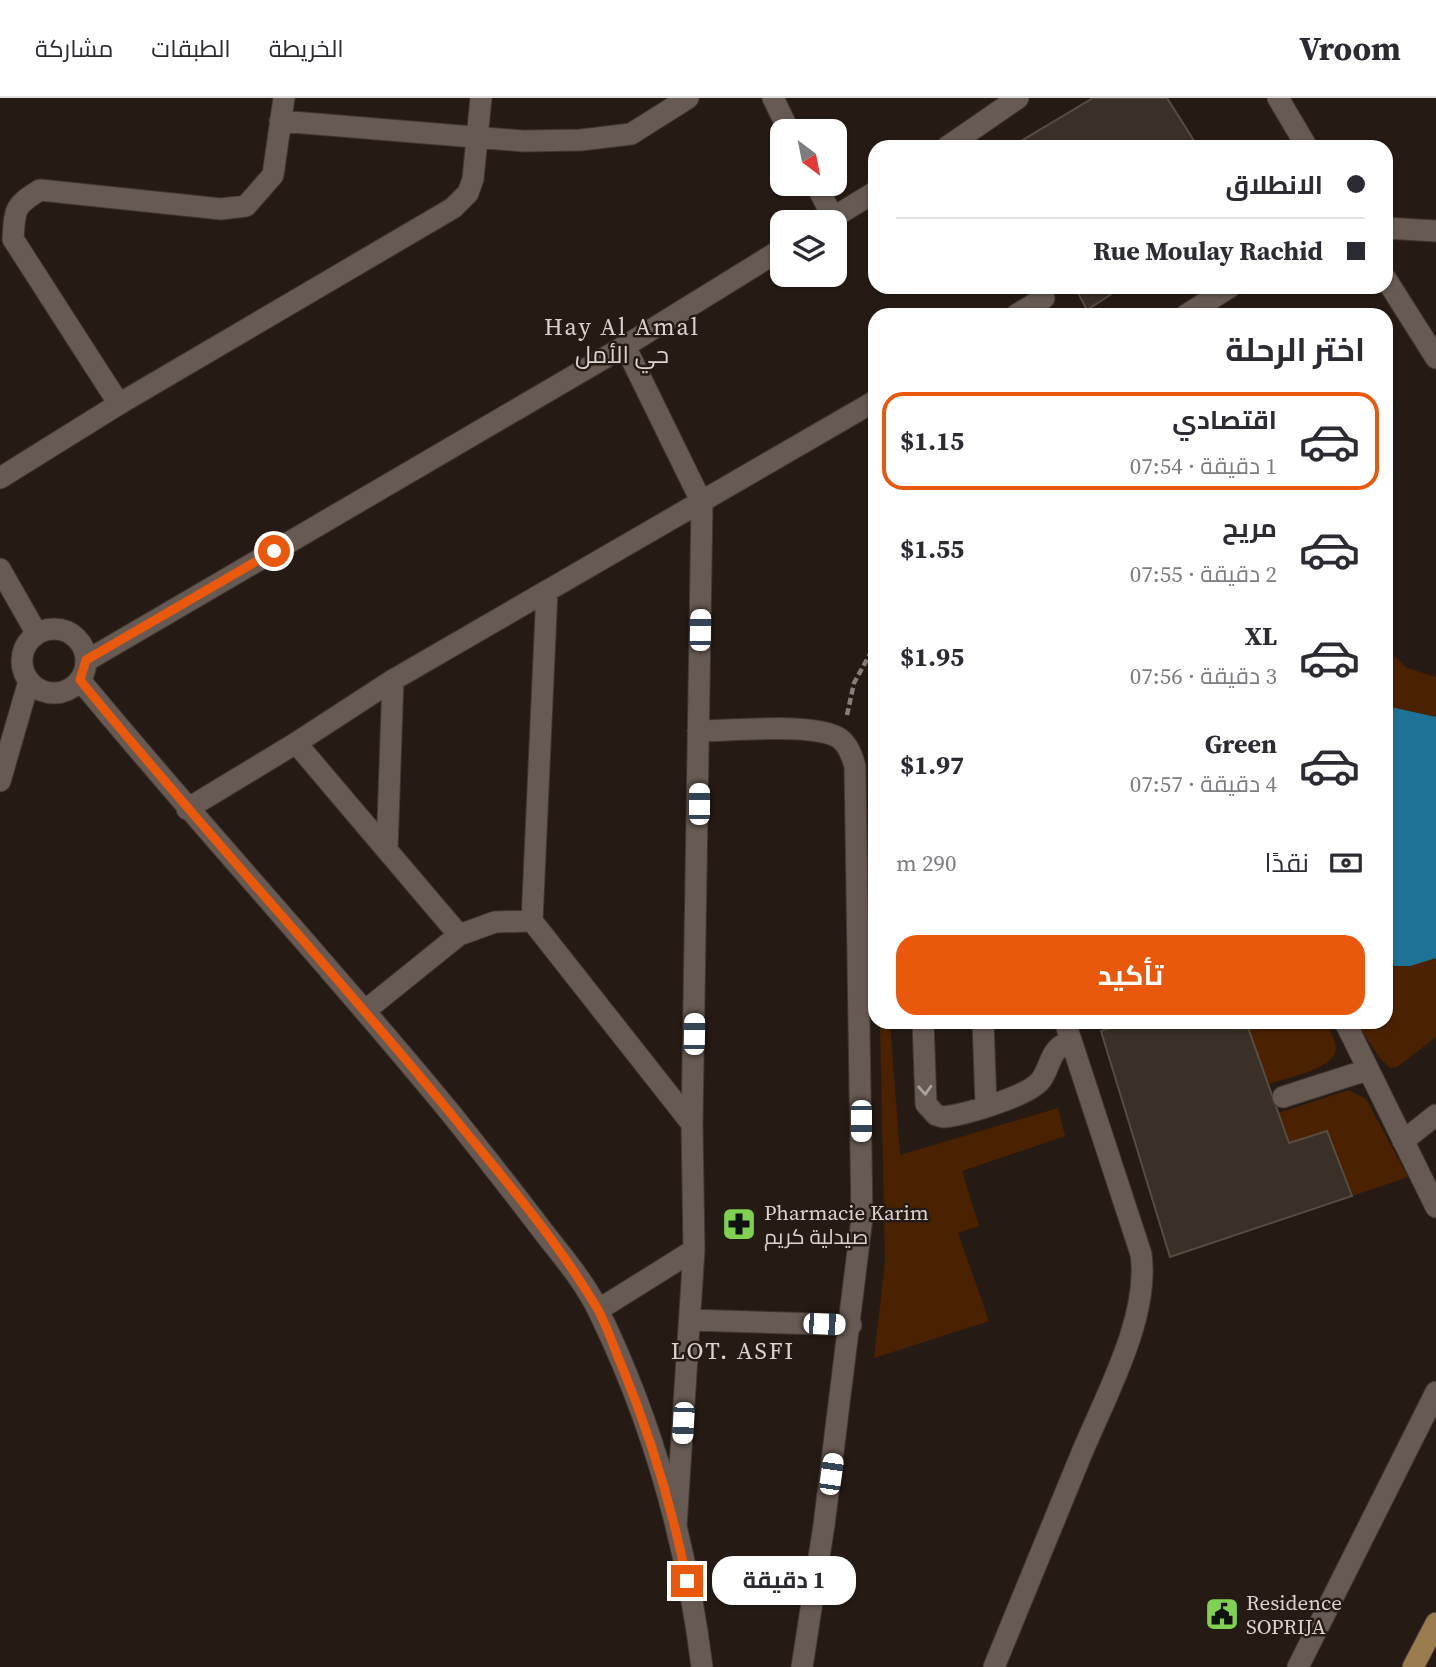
<!DOCTYPE html>
<html lang="ar">
<meta charset="utf-8">
<style>
:root{--surface:#fff;--page:#f7f7f7;--text:#2b2b33;--muted:#7c7c81;--line:#e1e1e2;--accent:#ea580c}
body{margin:0;font-family:"Source Serif 4",Cairo,serif;background:var(--page);color:var(--text);direction:rtl;height:100vh;display:flex;flex-direction:column;font-size:26px;white-space:nowrap}
*{box-sizing:border-box;margin:0}
p{font-size:23px;color:var(--muted)}
.icon{flex:none;width:38px;height:38px;fill:none;stroke:currentColor;stroke-width:2;stroke-linecap:round;stroke-linejoin:round}
.map{position:relative;flex:1;overflow:hidden;direction:ltr}
.side{position:absolute;left:868px;top:210px;width:525px;height:721px;display:flex;flex-direction:column;background:var(--surface);border-radius:21px;box-shadow:0 2px 5px #0004;direction:rtl}
.side>*{flex:none}
.guide{position:absolute;left:868px;top:42px;width:525px;height:154px;border-radius:21px;box-shadow:0 2px 5px #0004;direction:rtl;display:grid;align-content:center;height:154px;padding:0 28px;background:var(--surface)}
.needle{width:46px;rotate:148deg}
.tools{position:absolute;left:770px;top:21px;display:grid;gap:14px}
.tools a{display:grid;place-items:center;width:77px;height:77px;border-radius:14px;background:var(--surface);box-shadow:0 2px 5px #0004;font-size:35px}
.end{position:absolute;width:32px;height:32px;margin:-16px;border:9px solid #ea580c;background:#fff;box-shadow:0 0 0 4px #fff}
.from{border-radius:50%}
.bubble{position:absolute;height:49px;border-radius:21px;background:var(--surface);box-shadow:0 2px 5px #0004;font-size:23px;font-weight:700;line-height:49px;text-align:center;direction:rtl}
.car{position:absolute;width:21px;height:42px;margin:-21px -10px;border-radius:9px;box-shadow:0 0 5px 2px #0007;background:linear-gradient(#fff 24%,#345 0 40%,#fff 0 76%,#345 0 86%,#fff 0)}
.guide b{display:flex;align-items:center;gap:24px;height:66px;font-size:26px}
.guide b+b{border-top:2px solid var(--line)}
.guide i{width:18px;height:18px;background:var(--text)}
ul{padding:0;list-style:none}
li{display:flex;align-items:center;gap:21px;height:98px;margin:0 14px 10px;padding:0 14px;border:4px solid transparent;border-radius:21px}
li div{flex:1}
li b{display:block;font-size:26px}
li em{font-style:normal;font-weight:700}
li.on{border-color:var(--accent)}
li>.icon{width:63px;height:63px;stroke-width:1.5}
h2{padding:0 28px;font-size:32px;line-height:84px}
.pay{display:flex;align-items:center;gap:18px;height:77px;padding:0 28px;font-size:26px}
.pay p{margin-inline-start:auto}
.action{display:flex;gap:14px;margin-top:auto;padding:14px 28px}
.action a{flex:1;height:80px;border-radius:21px;background:var(--accent);color:#fff;font-size:28px;font-weight:700;line-height:80px;text-align:center}
header{display:flex;align-items:center;gap:42px;box-sizing:border-box;height:98px;padding:0 35px;background:var(--surface);border-bottom:2px solid var(--line)}
header strong{font-size:33px}
nav{display:flex;gap:38px;margin-inline-start:auto;font-size:24px}
.map>svg:first-child{display:block}
</style>
<header>
<strong>Vroom</strong>
<nav><a>الخريطة</a><a>الطبقات</a><a>مشاركة</a></nav>
</header>
<div class="map">
<svg width="1436" height="1569" viewBox="0 0 1436 1569">
<rect width="100%" height="100%" fill="#261b14"/>
<path fill="#4b2200" d="M1386,550L1407,570L1436,579V939L1397,969L1390,970L1379,959L1356,924H1386Z
M880,924H890L900,1057L1058,1010L1065,1038L962,1073L979,1128L958,1135L989,1223L874,1260L885,1164Z
M1246,924H1326C1329,932 1335,941 1336,949C1338,971 1284,980 1268,986Z
M1349,992L1366,1001L1408,1079L1352,1098L1327,1033L1289,1045L1278,1015Z"/>
<path fill="#1d7295" d="M1386,608L1436,619V860L1410,868H1386Z"/>
<path fill="#3a3027" stroke="#574c42" stroke-width="2" d="M1093,0H1167L1198,49H1011Z
M1075,189H1122L1087,212Z
M1126,924H1246L1289,1045L1327,1033L1352,1098L1170,1159L1101,933Z"/>
<g fill="none" stroke-linecap="round" stroke-linejoin="round">
<g stroke="#3f3733" stroke-width="23">
<path id="minor" d="M773,0L789,33
M1278,0L1307,49
M280,23L523,43L581,42L631,36L688,0
M947,49L1018,0
M816,86L833,120
M826,124L875,94
M1386,130L1436,133
M1386,181L1436,260
M1016,217L1044,200
M1186,217L1230,189
M625,248L702,405L692,1026L694,1152L676,1429
M119,306L13,141C15,110 14,108 40,92L221,111L246,108L273,77L284,0
M0,380L119,306L453,110L468,95L473,81L481,0
M0,471L37,536
M22 563a32 32 0 1 1 64 0a32 32 0 1 1-64 0Z
M86,563L625,248L782,151
M80,582C202,730 332,870 453,1018C484,1057 515,1096 545,1136C564,1160 586,1186 599,1214C653,1325 687,1448 702,1569
M698,633C730,633 814,624 839,640C848,646 852,658 855,668L862,1120L824,1427L802,1569
M0,683L29,583
M187,711L296,645
M387,752L393,582
M532,823L547,493
M459,837L296,645L393,582L875,303
M366,912L459,837L495,824L532,823L692,1026
M923,924L926,1006L936,1017L943,1019C964,1017 1029,998 1041,982C1052,966 1049,952 1069,943
M983,924L986,1007
M1345,924L1436,1109
M1283,999L1367,972
M1403,1043L1436,1017
M598,1212L694,1152
M690,1222L851,1227
M994,1569C1023,1499 1052,1428 1081,1357C1105,1299 1150,1219 1141,1156L1065,924
M1298,1569L1436,1294"/>
</g>
<g stroke="#3f3733" stroke-width="23">
<path id="major" d="M1413,1569L1436,1525"/>
</g>
<path stroke="#887e79" stroke-width="4.5" stroke-dasharray="7 3.5" stroke-linecap="butt" d="M847,617L854,585L875,547"/>
<use href="#minor" stroke="#675a52" stroke-width="21"/>
<use href="#major" stroke="#9b7c4e" stroke-width="21"/>
</g>
<defs><path id="oneway-chevron" d="M-2-3.5L2.5 0L-2 3.5" fill="none" stroke-width="1.6" stroke-linecap="round" stroke-linejoin="round" transform="scale(1.75)"/></defs>
<use stroke="#aca29c" href="#oneway-chevron" transform="translate(925 992) rotate(87)"/>
<g fill="none" stroke-linecap="round" stroke-linejoin="round">
<path stroke="#ea580c" stroke-width="9" d="M274,453L86,562L80,582C199,728 328,866 447,1011C499,1075 555,1139 597,1210C607,1227 613,1248 621,1266C650,1336 672,1409 687,1483"/>
</g>
<defs>
<g id="pharmacy-square" transform="scale(1.75)"><rect x="-9" y="-9" width="18" height="18" rx="4" fill="#80d051" stroke="#261b14"/><path d="M-2-6h4v4h4v4h-4v4h-4v-4h-4v-4h4Z" fill="#111"/></g>
<g id="civic-square" transform="scale(1.75)"><rect x="-9" y="-9" width="18" height="18" rx="4" fill="#80d051" stroke="#261b14"/><path d="M-.6-6.5H3V-4.5H.6V-3L4-1V1h2V6H-6V1h2V-1L-.6-3ZM-1.2 2.5V6h2.4V2.5Z" fill="#111"/></g>
</defs>
<g fill-rule="evenodd">
<use href="#pharmacy-square" x="739" y="1126"/>
<use href="#civic-square" x="1222" y="1516"/>
</g>
<g text-anchor="middle" dominant-baseline="central" stroke-width="5" stroke-linejoin="round" paint-order="stroke">
<g font-size="21" fill="#dad2ce" stroke="#261b14" text-anchor="start">
<text x="764" y="1114">Pharmacie Karim<tspan x="764" dy="24">صيدلية كريم</tspan></text>
<text x="1246" y="1504">Residence<tspan x="1246" dy="24">SOPRIJA</tspan></text>
</g>
<g font-size="24" letter-spacing="2" fill="#dad2ce" stroke="#261b14">
<text x="622" y="228">Hay Al Amal<tspan x="622" dy="28">حي الأمل</tspan></text>
<text x="733" y="1252">LOT. ASFI</text>
</g>
</g>
</svg>
<div class="tools">
<a><svg class="needle" viewBox="-14 -14 28 28"><path d="M0-13l5 13h-10z" fill="#e53935"/><path d="M0 13l5-13h-10z" fill="#7c7c81"/></svg></a>
<a><svg class="icon" aria-label="layers" viewBox="0 0 24 24"><path d="M12 4l9 5-9 5-9-5zM3 14l9 5 9-5"/></svg></a>
</div>
<i class="end from" style="left:274px;top:453px"></i>
<i class="end" style="left:687px;top:1483px"></i>
<div class="bubble" style="left:712px;top:1458px;width:144px">1 دقيقة</div>
<i class="car" style="left:700px;top:532px;rotate:1deg"></i>
<i class="car" style="left:699px;top:706px;rotate:0deg"></i>
<i class="car" style="left:694px;top:936px;rotate:1deg"></i>
<i class="car" style="left:861px;top:1023px;rotate:180deg"></i>
<i class="car" style="left:824px;top:1226px;rotate:92deg"></i>
<i class="car" style="left:683px;top:1325px;rotate:183deg"></i>
<i class="car" style="left:831px;top:1376px;rotate:8deg"></i>
<div class="guide">
<b><i class="from"></i>الانطلاق</b>
<b><i></i>Rue Moulay Rachid</b>
</div>
<section class="side">
<h2>اختر الرحلة</h2>
<ul>
<li class="on"><svg class="icon" aria-label="car" viewBox="0 0 24 24"><path d="M5 17H2v-5l4-1 3-4h7l3 4 3 1v5h-3M9 17h6M6 11h13"/><circle cx="7" cy="17" r="2"/><circle cx="17" cy="17" r="2"/></svg><div><b>اقتصادي</b><p>1 دقيقة · 07:54</p></div><em>$1.15</em></li>
<li><svg class="icon" aria-label="car" viewBox="0 0 24 24"><path d="M5 17H2v-5l4-1 3-4h7l3 4 3 1v5h-3M9 17h6M6 11h13"/><circle cx="7" cy="17" r="2"/><circle cx="17" cy="17" r="2"/></svg><div><b>مريح</b><p>2 دقيقة · 07:55</p></div><em>$1.55</em></li>
<li><svg class="icon" aria-label="car" viewBox="0 0 24 24"><path d="M5 17H2v-5l4-1 3-4h7l3 4 3 1v5h-3M9 17h6M6 11h13"/><circle cx="7" cy="17" r="2"/><circle cx="17" cy="17" r="2"/></svg><div><b>XL</b><p>3 دقيقة · 07:56</p></div><em>$1.95</em></li>
<li><svg class="icon" aria-label="car" viewBox="0 0 24 24"><path d="M5 17H2v-5l4-1 3-4h7l3 4 3 1v5h-3M9 17h6M6 11h13"/><circle cx="7" cy="17" r="2"/><circle cx="17" cy="17" r="2"/></svg><div><b>Green</b><p>4 دقيقة · 07:57</p></div><em>$1.97</em></li>
</ul>
<div class="pay"><svg class="icon" aria-label="cash" viewBox="0 0 24 24"><path d="M3 7h18v10H3z"/><circle cx="12" cy="12" r="2"/></svg>نقدًا<p>290 m</p></div>
<div class="action"><a>تأكيد</a></div>
</section>
</div>
